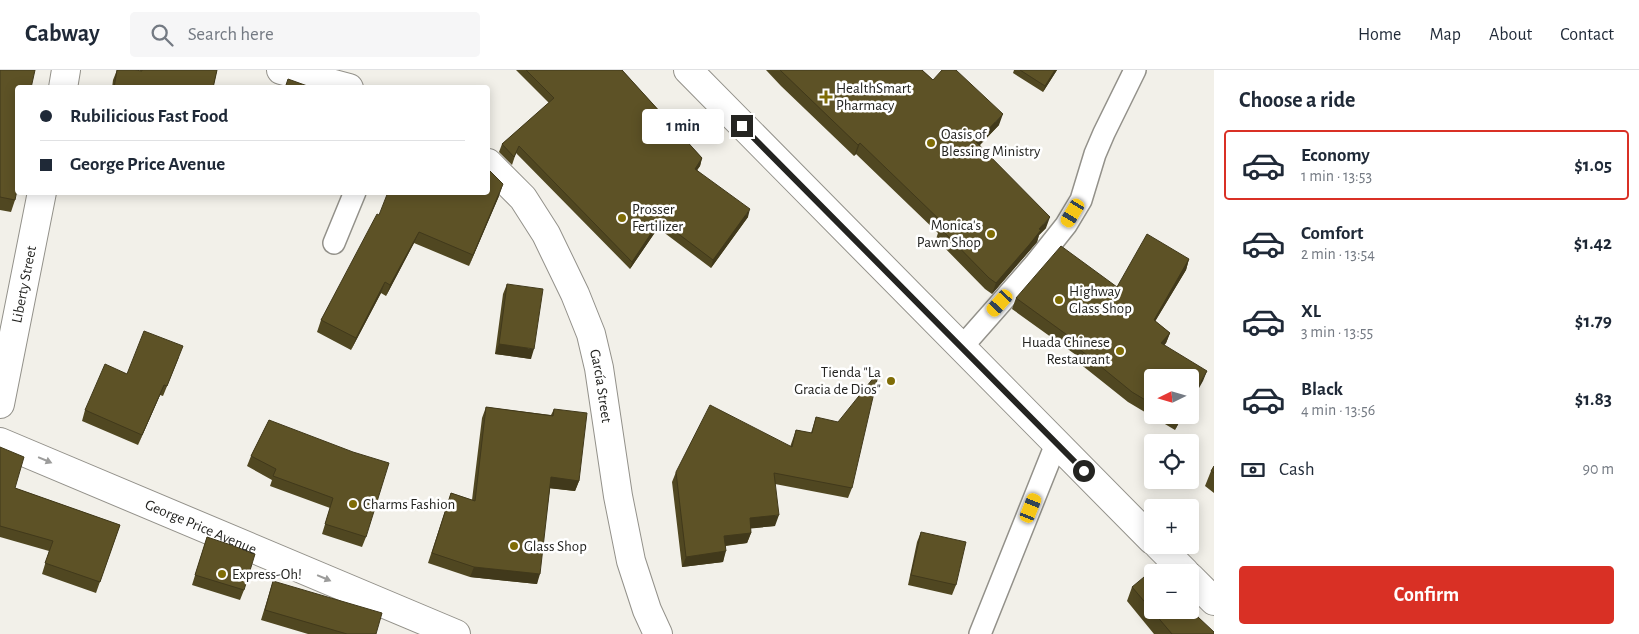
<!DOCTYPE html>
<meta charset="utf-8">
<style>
:root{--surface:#fff;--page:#f6f6f7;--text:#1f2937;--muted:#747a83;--line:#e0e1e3;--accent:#d93025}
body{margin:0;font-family:"Alegreya Sans",sans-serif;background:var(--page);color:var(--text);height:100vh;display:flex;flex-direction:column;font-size:19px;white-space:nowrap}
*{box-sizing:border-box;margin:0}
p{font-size:16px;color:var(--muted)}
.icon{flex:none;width:28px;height:28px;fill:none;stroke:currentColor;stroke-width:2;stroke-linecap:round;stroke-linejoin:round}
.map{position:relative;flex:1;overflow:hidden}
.side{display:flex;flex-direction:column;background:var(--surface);width:425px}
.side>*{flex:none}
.top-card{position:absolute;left:15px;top:15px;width:475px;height:110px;border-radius:5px;box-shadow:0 2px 12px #0003;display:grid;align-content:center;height:110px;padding:0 25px;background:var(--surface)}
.needle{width:32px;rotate:265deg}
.tools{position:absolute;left:1144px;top:299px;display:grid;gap:10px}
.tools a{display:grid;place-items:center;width:55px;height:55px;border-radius:5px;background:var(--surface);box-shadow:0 2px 12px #0003;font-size:25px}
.end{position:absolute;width:22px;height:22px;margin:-11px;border:6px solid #242421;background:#fff;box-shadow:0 0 0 2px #fff}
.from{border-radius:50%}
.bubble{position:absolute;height:35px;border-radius:5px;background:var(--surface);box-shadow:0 2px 12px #0003;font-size:16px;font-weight:600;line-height:35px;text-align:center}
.car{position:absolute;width:15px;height:30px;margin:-15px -8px;border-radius:6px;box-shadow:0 0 4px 1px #0007;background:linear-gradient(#f5c518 24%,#345 0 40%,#f5c518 0 76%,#345 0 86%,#f5c518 0)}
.top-card b{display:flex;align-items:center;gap:18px;height:48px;font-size:19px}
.top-card b+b{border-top:1px solid var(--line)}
.top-card i{width:12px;height:12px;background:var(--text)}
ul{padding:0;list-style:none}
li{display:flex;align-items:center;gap:15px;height:70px;margin:0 10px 8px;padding:0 15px;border:2px solid transparent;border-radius:5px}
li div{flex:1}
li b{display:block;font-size:19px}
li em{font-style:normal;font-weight:600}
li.on{border-color:var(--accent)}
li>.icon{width:45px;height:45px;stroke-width:1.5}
h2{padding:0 25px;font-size:22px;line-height:60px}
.pay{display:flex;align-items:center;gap:12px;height:55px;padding:0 25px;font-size:19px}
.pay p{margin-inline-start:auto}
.button{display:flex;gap:10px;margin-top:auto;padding:10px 25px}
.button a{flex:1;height:58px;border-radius:5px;background:var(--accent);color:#fff;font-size:20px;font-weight:600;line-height:58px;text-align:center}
header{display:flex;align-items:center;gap:30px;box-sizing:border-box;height:70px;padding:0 25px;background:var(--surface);border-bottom:1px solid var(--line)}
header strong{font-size:24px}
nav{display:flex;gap:28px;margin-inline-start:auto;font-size:18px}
.search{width:350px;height:45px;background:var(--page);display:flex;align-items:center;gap:12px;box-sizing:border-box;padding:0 18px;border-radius:5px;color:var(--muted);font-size:19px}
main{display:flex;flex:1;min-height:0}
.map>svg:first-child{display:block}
</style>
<header>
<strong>Cabway</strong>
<div class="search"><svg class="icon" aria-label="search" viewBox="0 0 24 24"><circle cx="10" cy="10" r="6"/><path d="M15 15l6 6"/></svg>Search here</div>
<nav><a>Home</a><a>Map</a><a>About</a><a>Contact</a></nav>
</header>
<main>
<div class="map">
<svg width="1214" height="564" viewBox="0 0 1214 564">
<rect width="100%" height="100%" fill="#f2f0e9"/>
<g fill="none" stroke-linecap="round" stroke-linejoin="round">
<g stroke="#93918a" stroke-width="24">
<path id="lane" d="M334,173L355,122
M961,278L1035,194L1066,155L1081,130L1095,84L1104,63L1135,0
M980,564L1056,374"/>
</g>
<g stroke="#93918a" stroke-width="30">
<g id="street">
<path d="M281,0L349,18"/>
<path id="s1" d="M488,93L523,128L546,164L575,224L591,264L599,298L618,426L631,491L647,540L658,564"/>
</g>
</g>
<g stroke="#93918a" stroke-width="30">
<g id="secondary">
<path d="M688,0L1152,470"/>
<path d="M63,18L66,0"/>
<path id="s2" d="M0,334L42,122"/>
<path id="s3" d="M0,372L456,564"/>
<path d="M1158,475L1185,502"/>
<path d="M1190,507L1214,531"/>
</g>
</g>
<use href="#lane" stroke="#fff" stroke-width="21"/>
<use href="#street" stroke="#fff" stroke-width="28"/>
<use href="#secondary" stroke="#fff" stroke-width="28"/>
</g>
<path fill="#504721" d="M0,0L18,18L15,130L11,142L0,140Z
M117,0H135L140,1V0H217L213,18H112L113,10Z
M516,0H622L702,88L700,96L697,100L748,147L711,198L658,158L630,199L516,83L512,95L499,82L502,74L549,33Z
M766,0H922L933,10L999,55L980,75L1046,158L1039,165L1037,172L1025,186L992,224L985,219L936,169L938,163L856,84L854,86L781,16Z
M1014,0H1057L1043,22L1013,3Z
M499,126L469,196L414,173L386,226L381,223L351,280L317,262L321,250L379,145Z
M1189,189L1186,200L1155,251L1170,263L1166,273L1164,275L1203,311L1152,308V345H1183L1175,360L1128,332L1074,289L1076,285L1012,239L1016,228L1117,217Z
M507,214L531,289L495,284L503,224Z
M179,287L163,326L160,325L138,375L82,351L85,340L127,304Z
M486,337L551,345L554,339L579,411L575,421L550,418L537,514L470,507L428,493L451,423L472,430L482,348Z
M816,347L852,418L848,428L775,414V456L750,458L751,463L747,473L726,476L723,492L682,497L672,412L676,402L790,377L796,360L811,363Z
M269,350L366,467L362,477L322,464L330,438L270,416L272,410L247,396L251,386Z
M0,377L15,418L120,455L96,523L42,504L49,481L0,467Z
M1214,396V423L1205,416L1211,401Z
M921,462L956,515L952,525L908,515L917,472Z
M207,467L244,520L240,530L192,515Z
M273,511L376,564H308L261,550Z
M1132,517L1198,547L1214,564H1154L1127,531Z"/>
<path fill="#41391b" d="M1055,0H1057L1043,22L1045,16Z
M1003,44L999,55L972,83L976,72Z
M860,73L856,84L854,86L858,75Z
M702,88L700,96L693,106L695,99Z
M503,114L499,126L469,196L473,185Z
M750,139L748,147L711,198L713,190Z
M1050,147L1046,158L1039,165L1037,172L1025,186L992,224L996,213L1039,159Z
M660,150L658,158L630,199L632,192Z
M419,162L414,173L386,226L390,215Z
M1189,189L1186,200L1150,260L1154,250Z
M385,212L381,223L351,280L356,268Z
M1170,263L1166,273L1157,284L1161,273Z
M499,274L534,279L531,289L495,284Z
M1207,301L1203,311L1190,334V330Z
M164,315L160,325L138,375L142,365Z
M1181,345H1183L1175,360Z
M551,407L579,411L575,421L547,418Z
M779,445L775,456L746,459L750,448Z
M751,463L747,473L721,476L724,466Z
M726,481L723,492L682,497L686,487Z
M474,497L540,504L537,514L470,507Z"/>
<path fill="#5d5226" stroke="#41391b" d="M0,0H35L31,18H18V115L15,130L0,127Z
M117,0H135L142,1V0H217L213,18H114Z
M526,0H622L702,88L695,99L750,139L713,190L660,150L632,192L519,76L514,87L502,74L554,28Z
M780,0H922L933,10L942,0H956L1003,44L976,72L1050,147L1039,159L1041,160L1029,175L996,213L989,208L940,158L944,154L860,73L858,75Z
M1020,0H1055L1045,16Z
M288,9L313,18H285Z
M488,99L503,114L473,185L419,162L390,215L385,212L356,268L321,250L377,144L379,145L388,122H488Z
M1147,164L1189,189L1154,250L1170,263L1161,273L1207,301L1190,330V308H1152V334L1132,322L1078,278L1081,275L1016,228L1061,176L1117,217Z
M507,214L543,219L534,279L499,274Z
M144,261L183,276L167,316L164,315L142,365L85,340L105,294L127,304Z
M879,301L852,418L774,403L779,445L750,448L751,463L724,466L726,481L686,487L676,402L710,335L792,377L796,360L812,363L816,347L838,352Z
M486,337L553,346L554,339L587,343L579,411L551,407L540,504L474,497L432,483L451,423L475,431Z
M1171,345H1181L1179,350Z
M269,350L353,382L389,393L366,467L325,454L333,428L273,406L276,399L251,386Z
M0,377L24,387L15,418L120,455L100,512L45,493L53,471L0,456Z
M1214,396V403L1211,401Z
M921,462L966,472L956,515L911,505Z
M207,467L231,475L255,484L244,520L195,505Z
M1156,497L1161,502H1152V540H1190V537L1198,547L1214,562V564H1172L1132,517Z
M273,511L382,543L376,564H347L265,540Z"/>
<defs><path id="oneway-solid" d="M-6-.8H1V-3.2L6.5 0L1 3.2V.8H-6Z" transform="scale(1.25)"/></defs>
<g fill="#9c9c9b">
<use href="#oneway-solid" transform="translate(45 390) rotate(23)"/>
<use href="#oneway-solid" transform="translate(324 508) rotate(23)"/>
</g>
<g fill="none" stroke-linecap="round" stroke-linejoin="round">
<path stroke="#242421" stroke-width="6" d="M742,56L1084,401"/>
</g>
<g fill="#7f6c06" stroke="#fff" stroke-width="2">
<path d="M823.5 19.5h5v5h5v5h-5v5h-5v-5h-5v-5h5z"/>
<circle cx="931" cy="73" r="5"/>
<circle cx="622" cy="148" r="5"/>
<circle cx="991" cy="164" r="5"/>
<circle cx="1059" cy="230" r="5"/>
<circle cx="1120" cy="281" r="5"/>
<circle cx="891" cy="311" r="5"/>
<circle cx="353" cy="434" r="5"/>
<circle cx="514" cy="476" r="5"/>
<circle cx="222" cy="504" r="5"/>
</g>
<g text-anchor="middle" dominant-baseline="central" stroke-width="5" stroke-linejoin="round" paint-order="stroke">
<g font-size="15" fill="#242421" stroke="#fff" text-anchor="start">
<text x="836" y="18">HealthSmart<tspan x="836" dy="17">Pharmacy</tspan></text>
<text x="941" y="64">Oasis of<tspan x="941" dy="17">Blessing Ministry</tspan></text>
<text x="632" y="139">Prosser<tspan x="632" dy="17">Fertilizer</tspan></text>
<text x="981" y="155" text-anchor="end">Monica's<tspan x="981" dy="17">Pawn Shop</tspan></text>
<text x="1069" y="221">Highway<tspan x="1069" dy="17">Glass Shop</tspan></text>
<text x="1110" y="272" text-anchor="end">Huada Chinese<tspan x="1110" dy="17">Restaurant</tspan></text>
<text x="881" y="302" text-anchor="end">Tienda "La<tspan x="881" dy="17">Gracia de Dios"</tspan></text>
<text x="363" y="434">Charms Fashion</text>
<text x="524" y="476">Glass Shop</text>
<text x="232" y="504">Express-Oh!</text>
</g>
<g font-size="15" fill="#242421" stroke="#fff">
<text stroke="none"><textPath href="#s2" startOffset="122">Liberty Street</textPath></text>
<text stroke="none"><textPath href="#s1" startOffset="255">García Street</textPath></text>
<text stroke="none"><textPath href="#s3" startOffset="218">George Price Avenue</textPath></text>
</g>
</g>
</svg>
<div class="tools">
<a><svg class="needle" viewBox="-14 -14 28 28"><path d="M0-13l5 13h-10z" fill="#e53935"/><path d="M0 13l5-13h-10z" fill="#747a83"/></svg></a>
<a><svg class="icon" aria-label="locate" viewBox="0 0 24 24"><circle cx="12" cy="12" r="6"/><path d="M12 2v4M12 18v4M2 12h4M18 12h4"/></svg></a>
<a>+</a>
<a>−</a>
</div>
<i class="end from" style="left:1084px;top:401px"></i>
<i class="end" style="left:742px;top:56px"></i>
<div class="bubble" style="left:642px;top:39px;width:82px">1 min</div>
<i class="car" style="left:1073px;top:143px;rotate:211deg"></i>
<i class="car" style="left:1000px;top:233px;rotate:222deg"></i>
<i class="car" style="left:1031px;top:438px;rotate:22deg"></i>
<div class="top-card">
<b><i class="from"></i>Rubilicious Fast Food</b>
<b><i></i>George Price Avenue</b>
</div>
</div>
<section class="side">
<h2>Choose a ride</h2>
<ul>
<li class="on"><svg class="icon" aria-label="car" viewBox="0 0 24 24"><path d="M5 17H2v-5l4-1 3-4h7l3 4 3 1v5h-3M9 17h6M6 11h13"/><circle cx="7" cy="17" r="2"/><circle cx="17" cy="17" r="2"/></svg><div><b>Economy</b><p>1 min · 13:53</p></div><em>$1.05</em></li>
<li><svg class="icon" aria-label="car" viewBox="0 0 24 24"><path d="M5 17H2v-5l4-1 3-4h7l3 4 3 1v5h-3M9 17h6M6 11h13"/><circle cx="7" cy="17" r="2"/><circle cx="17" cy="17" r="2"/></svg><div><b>Comfort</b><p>2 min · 13:54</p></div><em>$1.42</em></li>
<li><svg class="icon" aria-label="car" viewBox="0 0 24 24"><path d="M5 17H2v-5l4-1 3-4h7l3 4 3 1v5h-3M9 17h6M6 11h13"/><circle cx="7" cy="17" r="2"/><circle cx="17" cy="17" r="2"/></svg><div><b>XL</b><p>3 min · 13:55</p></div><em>$1.79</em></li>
<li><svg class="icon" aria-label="car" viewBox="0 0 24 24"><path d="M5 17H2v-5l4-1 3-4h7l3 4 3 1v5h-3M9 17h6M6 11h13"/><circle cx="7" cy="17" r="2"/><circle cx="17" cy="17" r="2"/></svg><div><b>Black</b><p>4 min · 13:56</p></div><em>$1.83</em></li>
</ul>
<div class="pay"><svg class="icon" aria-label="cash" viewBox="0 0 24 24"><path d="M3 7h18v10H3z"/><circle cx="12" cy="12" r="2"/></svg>Cash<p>90 m</p></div>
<div class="button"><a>Confirm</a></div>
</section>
</main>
